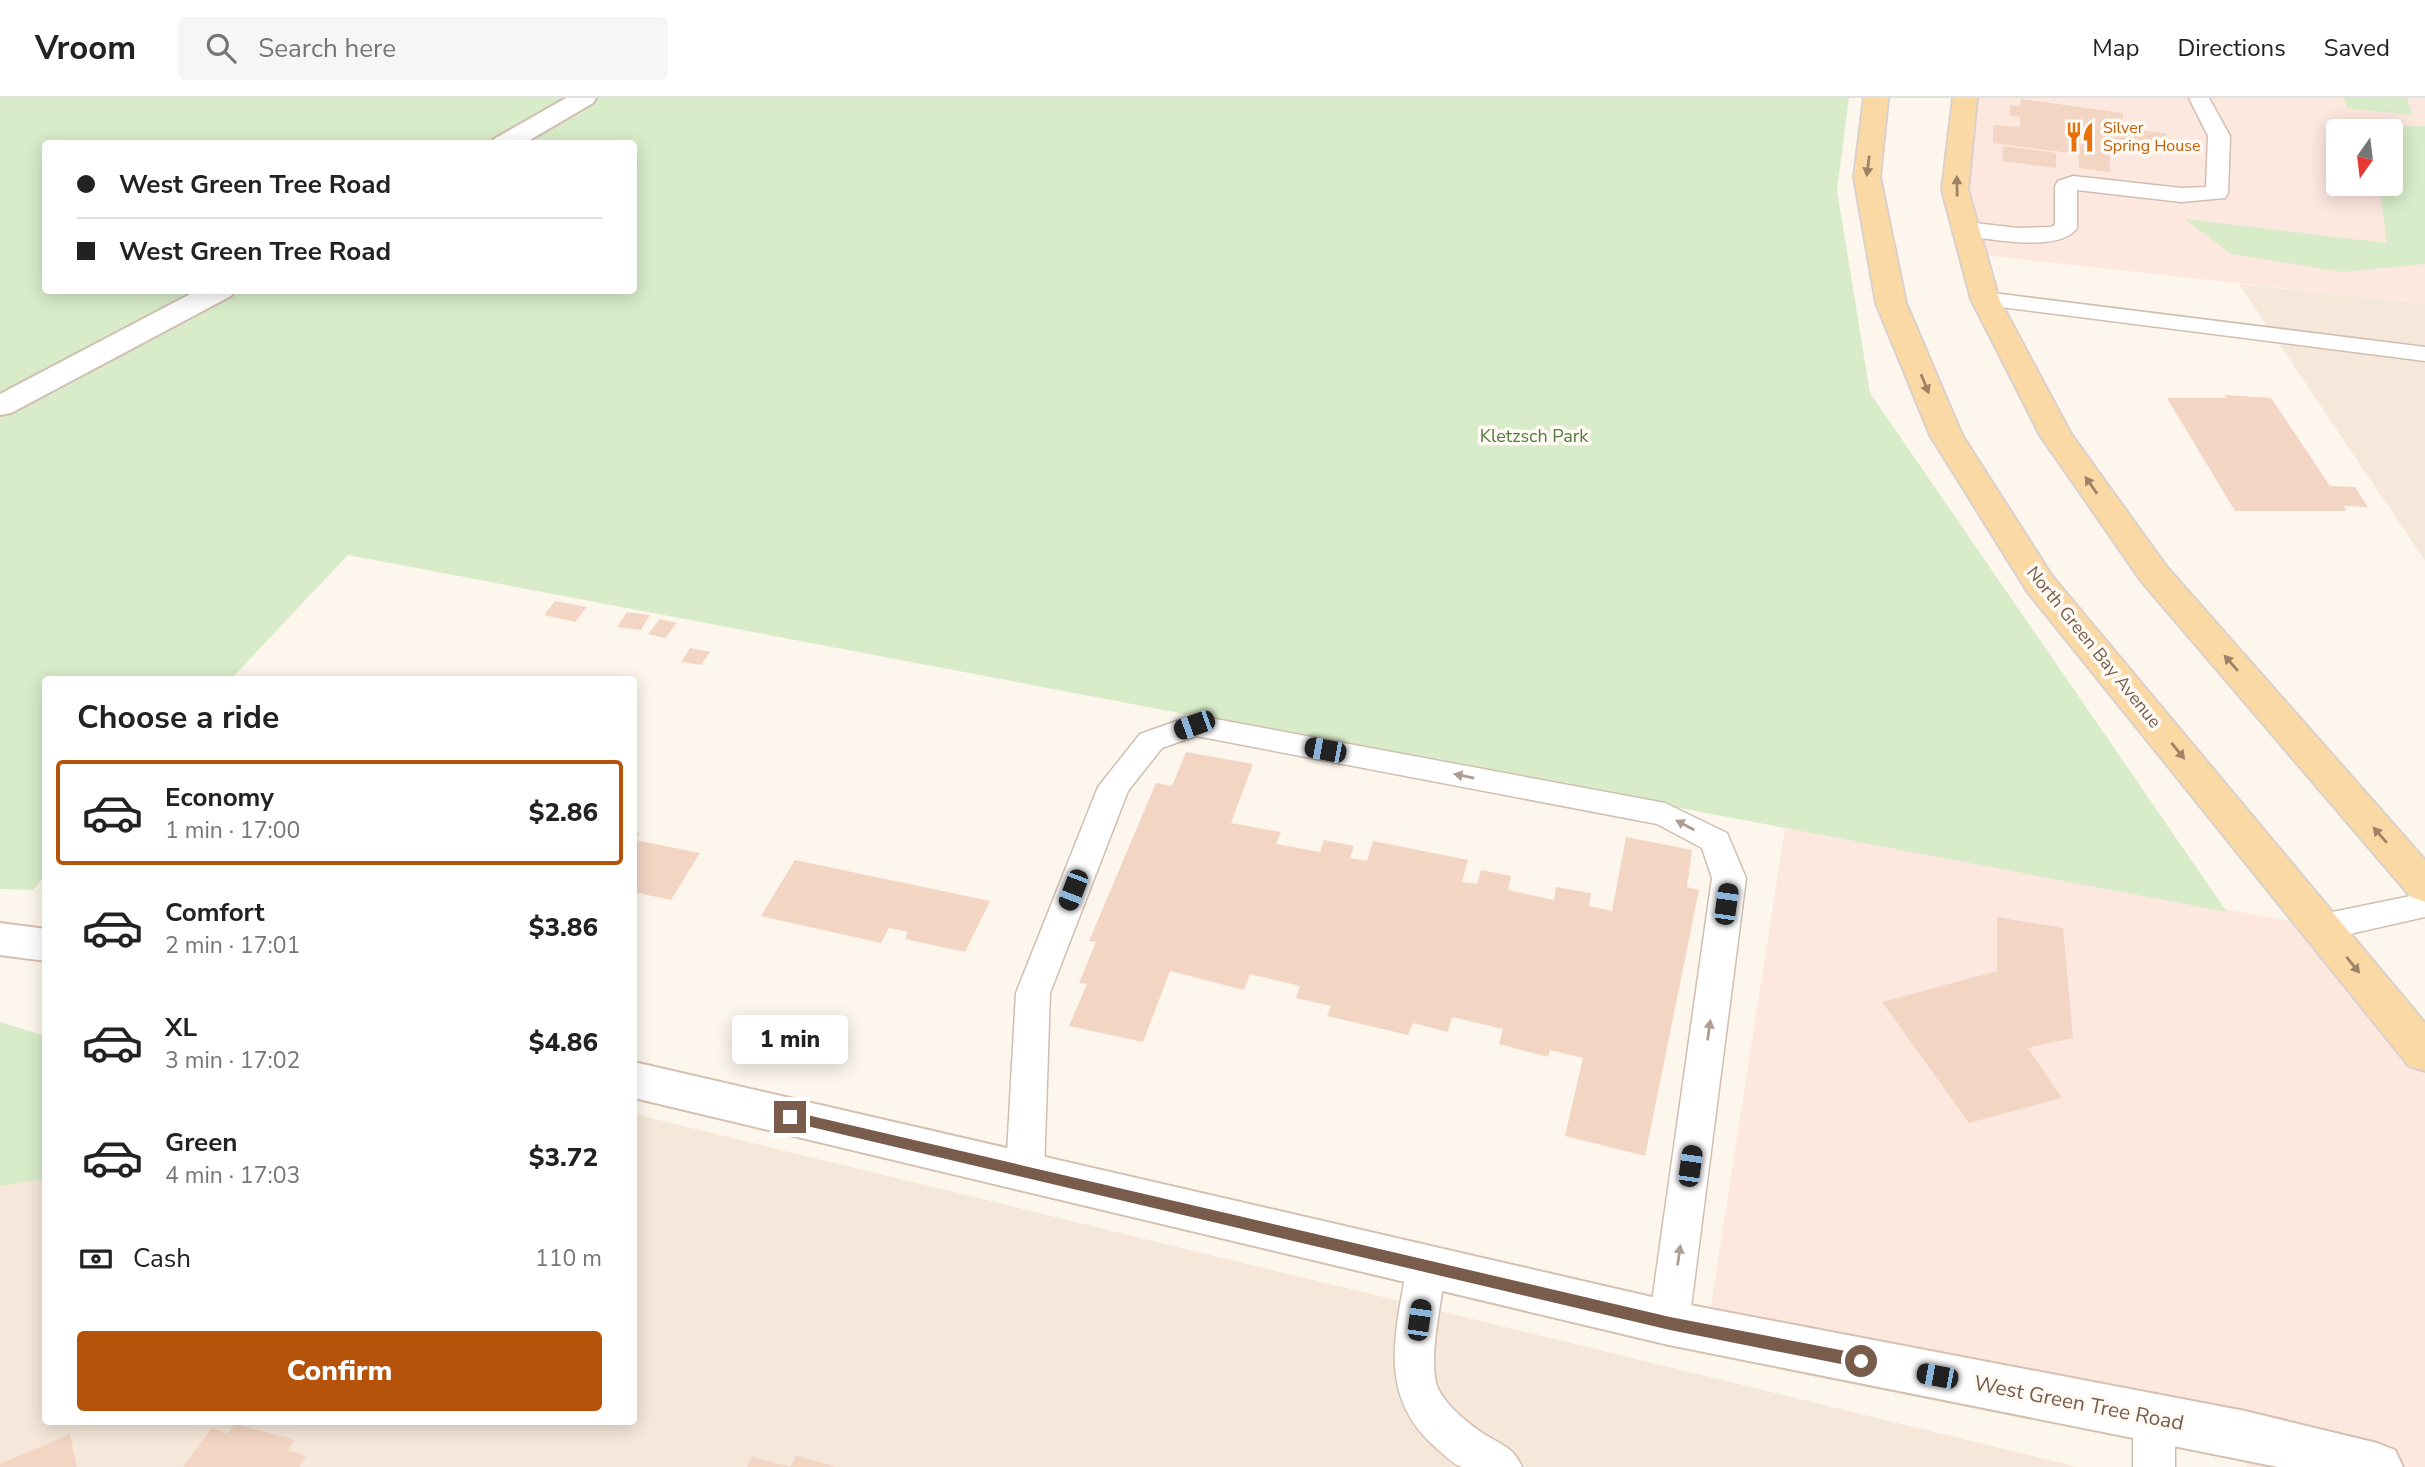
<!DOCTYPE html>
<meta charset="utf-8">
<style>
:root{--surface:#fff;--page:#f6f6f6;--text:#222;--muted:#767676;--line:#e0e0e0;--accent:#b45309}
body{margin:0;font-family:"Nunito Sans",sans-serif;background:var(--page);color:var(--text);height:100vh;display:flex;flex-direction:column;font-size:26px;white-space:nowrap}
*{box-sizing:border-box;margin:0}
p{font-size:23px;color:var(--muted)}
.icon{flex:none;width:38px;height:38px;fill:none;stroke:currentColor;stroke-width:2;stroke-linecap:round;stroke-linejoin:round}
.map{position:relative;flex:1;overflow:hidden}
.sheet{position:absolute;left:42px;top:578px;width:595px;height:749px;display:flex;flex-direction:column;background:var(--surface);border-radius:7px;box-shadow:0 4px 18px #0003}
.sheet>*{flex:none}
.banner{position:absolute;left:42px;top:42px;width:595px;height:154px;border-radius:7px;box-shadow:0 4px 18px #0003;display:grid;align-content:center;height:154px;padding:0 35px;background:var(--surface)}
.needle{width:46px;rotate:194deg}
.controls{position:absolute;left:2326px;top:21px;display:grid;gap:14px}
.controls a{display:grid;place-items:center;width:77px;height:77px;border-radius:7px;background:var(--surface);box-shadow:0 4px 18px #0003;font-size:35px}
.end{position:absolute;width:32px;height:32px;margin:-16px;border:9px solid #7a5c4d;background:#fff;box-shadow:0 0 0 4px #fff}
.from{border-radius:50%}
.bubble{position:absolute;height:49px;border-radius:7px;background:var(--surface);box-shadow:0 4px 18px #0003;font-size:23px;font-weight:800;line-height:49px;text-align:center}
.car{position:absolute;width:21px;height:42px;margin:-21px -10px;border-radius:9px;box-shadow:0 0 5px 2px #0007;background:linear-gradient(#222 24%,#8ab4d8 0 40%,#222 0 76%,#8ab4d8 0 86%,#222 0)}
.banner b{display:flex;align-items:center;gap:24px;height:66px;font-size:26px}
.banner b+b{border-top:2px solid var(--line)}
.banner i{width:18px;height:18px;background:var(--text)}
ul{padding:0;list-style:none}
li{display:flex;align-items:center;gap:21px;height:105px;margin:0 14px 10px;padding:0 21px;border:4px solid transparent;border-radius:7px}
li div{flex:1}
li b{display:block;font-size:26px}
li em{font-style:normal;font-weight:800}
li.active{border-color:var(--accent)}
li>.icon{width:63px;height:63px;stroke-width:1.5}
h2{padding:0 35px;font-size:32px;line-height:84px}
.pay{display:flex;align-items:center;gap:18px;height:77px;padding:0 35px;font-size:26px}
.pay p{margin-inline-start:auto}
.primary-button{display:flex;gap:14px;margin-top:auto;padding:14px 35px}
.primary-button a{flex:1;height:80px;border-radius:7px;background:var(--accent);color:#fff;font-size:28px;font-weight:800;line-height:80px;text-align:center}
header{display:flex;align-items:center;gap:42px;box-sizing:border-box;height:98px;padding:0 35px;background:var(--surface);border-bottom:2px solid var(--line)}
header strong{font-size:33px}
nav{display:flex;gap:38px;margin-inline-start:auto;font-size:24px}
.search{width:490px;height:63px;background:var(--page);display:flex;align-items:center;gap:18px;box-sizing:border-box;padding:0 24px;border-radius:7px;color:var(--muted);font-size:26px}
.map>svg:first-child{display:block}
</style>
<header>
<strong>Vroom</strong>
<div class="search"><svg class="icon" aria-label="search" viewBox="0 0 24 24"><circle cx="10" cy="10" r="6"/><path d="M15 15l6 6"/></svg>Search here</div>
<nav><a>Map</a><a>Directions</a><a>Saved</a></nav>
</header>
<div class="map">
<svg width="2425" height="1369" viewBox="0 0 2425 1369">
<rect width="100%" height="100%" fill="#fdf6ec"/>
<path fill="#f5e8da" d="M2239,186L2425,206V463Z
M634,1016L2078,1369H0V1088L45,1081L46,1323H634Z"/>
<path fill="#fde8e0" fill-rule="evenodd" d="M1965,0H2425V206L1973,156L1955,92ZM2338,33H2390V86H2338Z
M1785,730L2323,829L2425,956V1369H2247L2245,1337L1707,1233Z"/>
<path fill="#d8ecc9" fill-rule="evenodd" d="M0,0H1849L1837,92L1870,295L2227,814L348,457L231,581H46L45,778L33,792L0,791ZM46,46H634V192H46Z
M2344,0H2407L2413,17L2347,10Z
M2425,28V166L2343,174L2231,156L2185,121L2387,145L2379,86H2390V33H2372L2371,29Z
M0,924L45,938L46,1081L0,1088Z"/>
<path fill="#f3d5c3" d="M2021,1L2123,15V24L2134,25L2135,32L2166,35L2168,48L2124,43V49L2109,47L2110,74L2079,70L2078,56L1993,45V27L2020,29V19L2010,18V7L2020,8Z
M2003,48L2056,55V70L2002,63Z
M2224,297L2271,300L2330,388L2355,389L2368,409L2344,408L2346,413H2235L2167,300H2227Z
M555,503L587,509L575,524L544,517Z
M627,514L650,517L641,532L617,529Z
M660,521L677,525L665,540L648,536Z
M690,550L710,554L701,567L681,564Z
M1186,654L1253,666L1231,725L1281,734L1276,746L1320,754L1324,742L1354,748L1350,760L1367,763L1373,743L1468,762L1462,784L1477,786L1481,772L1511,778L1508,792L1554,802L1556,789L1591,795L1589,808L1612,813L1626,739L1692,752L1687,789L1699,792L1645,1058L1565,1038L1583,960L1550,952L1548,959L1499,946L1503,931L1452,919L1448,934L1413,925L1408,937L1327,918L1331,908L1296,900L1300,888L1250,876L1244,892L1170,873L1143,944L1069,928L1087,886L1079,885L1096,844L1089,843L1156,685L1172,688Z
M634,734L640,735L635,742L700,755L671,802L634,794Z
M795,762L990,803L965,854L905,841L908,834L889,830L881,845L761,818Z
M1997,819L2063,830L2073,940L2028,950L2062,1000L1969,1025L1882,904L1997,873Z
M235,1326L295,1342L288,1352L306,1358L299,1369H183L212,1330L228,1336Z
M70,1336L77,1369H0V1366Z
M796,1358L835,1368V1369H790Z
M752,1359L788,1368L787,1369H747Z"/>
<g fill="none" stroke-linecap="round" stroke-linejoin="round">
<g stroke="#d1beb0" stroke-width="3">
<path id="lane" d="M2189,0H2209L2230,38L2228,95L2225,100L2181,104L2077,92V130C2060,155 1992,141 1966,138L1958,136L1955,131L1958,126L1966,124L2018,130L2050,129L2055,127V88L2058,83L2073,78L2181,90L2206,89L2208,38Z
M1985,194L2425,249V263L1977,206L1973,201L1977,196Z
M1194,617L1665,705L1727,735L1746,780L1689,1225L1683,1238L1669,1243L1655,1238L1649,1225L1712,780L1702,750L1657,726L1196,638L1162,650L1128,693L1050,895L1044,1074L1038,1085L1025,1090L1012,1085L1006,1074L1016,895L1098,689L1140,636Z
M2425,795V819L2323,842L2311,838L2306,829L2311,820L2323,816Z
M1427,1151L1441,1156L1447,1168C1442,1197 1428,1262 1437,1288C1444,1305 1463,1321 1478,1332C1496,1345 1513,1347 1522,1369C1506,1369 1478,1369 1462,1369C1452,1366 1440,1353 1432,1346C1377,1295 1396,1233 1407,1168L1413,1156Z
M2154,1300L2169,1305L2175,1319V1369H2133V1319L2139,1305Z"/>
</g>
<g stroke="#d1beb0" stroke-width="4">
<path id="street" d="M566,0H596L593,5L523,46H490L494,41Z
M198,192H235L231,198L11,315L0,317V296Z"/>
</g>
<g stroke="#d6c0b0" stroke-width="4">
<path id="secondary" d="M0,825L46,831V863L0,857Z
M634,964L1669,1203L2245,1313L2377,1345L2395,1352L2403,1369H2278L1669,1247L634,1000Z"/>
</g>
<g stroke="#dad1cd" stroke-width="4">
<path id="primary" d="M1864,0H1888L1880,79L1906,205L1962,337L2052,478L2425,925V973L2409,968L2027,493L1930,337L1876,205L1854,79Z
M1953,0H1977L1968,92L1999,201L2071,336L2166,468L2425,762V804L2411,799L2142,484L2040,337L1971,201L1942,92Z"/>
</g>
<use href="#lane" fill="#fff" fill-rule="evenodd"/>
<use href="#street" fill="#fff" fill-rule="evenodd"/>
<use href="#secondary" fill="#fff" fill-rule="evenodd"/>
<use href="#primary" fill="#fbd9a5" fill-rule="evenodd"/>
</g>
<defs><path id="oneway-solid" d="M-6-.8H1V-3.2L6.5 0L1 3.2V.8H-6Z" transform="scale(1.75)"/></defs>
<g fill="#a18267">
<use href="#oneway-solid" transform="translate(1868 68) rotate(97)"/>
<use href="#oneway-solid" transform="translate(1957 88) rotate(-91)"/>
<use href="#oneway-solid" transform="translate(1925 286) rotate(68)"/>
<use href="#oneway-solid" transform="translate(2091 387) rotate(-125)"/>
<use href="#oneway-solid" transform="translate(2231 565) rotate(-131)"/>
<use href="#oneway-solid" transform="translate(2178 653) rotate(51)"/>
<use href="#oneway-solid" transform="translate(2380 737) rotate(-131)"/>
<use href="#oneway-solid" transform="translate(2353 867) rotate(51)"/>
</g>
<g fill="#af9d94">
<use href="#oneway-solid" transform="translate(1464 678) rotate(-169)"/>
<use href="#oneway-solid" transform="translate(1685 727) rotate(-152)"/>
<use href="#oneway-solid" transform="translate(1709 932) rotate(-82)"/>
<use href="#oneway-solid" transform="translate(1679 1157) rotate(-82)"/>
</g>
<path fill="#7a5c4d" d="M790,1013L1670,1219L1861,1256L1868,1263L1861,1270L1670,1232L790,1024L784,1019Z"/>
<defs>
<g id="restaurant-bare" transform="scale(2.415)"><path d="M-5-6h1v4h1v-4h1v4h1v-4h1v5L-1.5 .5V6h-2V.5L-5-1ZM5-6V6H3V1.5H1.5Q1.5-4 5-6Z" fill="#e8710a" stroke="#fffaf3" stroke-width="2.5" paint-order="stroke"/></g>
</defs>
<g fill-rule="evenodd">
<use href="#restaurant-bare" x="2080" y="39"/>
</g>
<g text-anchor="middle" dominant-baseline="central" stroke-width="7" stroke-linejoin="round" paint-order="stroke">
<g font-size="16" fill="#c56008" stroke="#fffaf3" text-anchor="start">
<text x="2103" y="30">Silver<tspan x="2103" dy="18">Spring House</tspan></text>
</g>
<g font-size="18" fill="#537a41" stroke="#fffaf3">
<text x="1534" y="338">Kletzsch Park</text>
</g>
<g font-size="18" fill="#7a5c4d" stroke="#fffaf3">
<text transform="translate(2094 549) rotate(51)">North Green Bay Avenue</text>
</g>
<g font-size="21" fill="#7a5c4d" stroke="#fffaf3">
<text transform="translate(2079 1305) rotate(11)">West Green Tree Road</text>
</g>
</g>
</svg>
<div class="controls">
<a><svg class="needle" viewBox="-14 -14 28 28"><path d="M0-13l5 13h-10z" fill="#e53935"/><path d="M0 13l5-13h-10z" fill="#767676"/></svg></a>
</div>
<i class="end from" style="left:1861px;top:1263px"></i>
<i class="end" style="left:790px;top:1019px"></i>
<div class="bubble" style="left:732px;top:917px;width:116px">1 min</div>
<i class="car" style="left:1194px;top:627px;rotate:250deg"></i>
<i class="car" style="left:1325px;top:652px;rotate:281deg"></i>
<i class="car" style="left:1073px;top:792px;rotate:201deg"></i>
<i class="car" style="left:1726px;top:806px;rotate:8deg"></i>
<i class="car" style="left:1690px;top:1068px;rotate:8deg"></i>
<i class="car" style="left:1419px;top:1222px;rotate:8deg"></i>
<i class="car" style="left:1937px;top:1278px;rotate:281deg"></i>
<div class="banner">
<b><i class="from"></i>West Green Tree Road</b>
<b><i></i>West Green Tree Road</b>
</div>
<section class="sheet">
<h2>Choose a ride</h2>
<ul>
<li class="active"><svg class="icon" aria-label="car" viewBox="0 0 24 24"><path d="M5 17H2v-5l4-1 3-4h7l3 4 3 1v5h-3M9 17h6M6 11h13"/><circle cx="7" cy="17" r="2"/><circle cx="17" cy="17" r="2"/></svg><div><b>Economy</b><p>1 min · 17:00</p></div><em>$2.86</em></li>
<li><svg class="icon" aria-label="car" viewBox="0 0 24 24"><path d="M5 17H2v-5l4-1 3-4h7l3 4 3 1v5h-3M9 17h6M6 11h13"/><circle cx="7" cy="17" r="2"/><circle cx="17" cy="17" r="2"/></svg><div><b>Comfort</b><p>2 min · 17:01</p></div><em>$3.86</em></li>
<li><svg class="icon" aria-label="car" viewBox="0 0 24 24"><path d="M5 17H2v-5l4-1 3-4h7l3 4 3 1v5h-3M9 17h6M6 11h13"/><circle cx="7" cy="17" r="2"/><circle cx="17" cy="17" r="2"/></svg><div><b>XL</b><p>3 min · 17:02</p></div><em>$4.86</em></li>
<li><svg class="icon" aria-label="car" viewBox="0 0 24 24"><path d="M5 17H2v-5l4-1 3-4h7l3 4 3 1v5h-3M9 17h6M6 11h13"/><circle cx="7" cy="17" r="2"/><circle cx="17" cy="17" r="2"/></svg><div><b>Green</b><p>4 min · 17:03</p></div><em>$3.72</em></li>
</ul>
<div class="pay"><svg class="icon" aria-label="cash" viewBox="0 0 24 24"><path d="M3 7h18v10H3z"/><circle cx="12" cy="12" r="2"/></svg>Cash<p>110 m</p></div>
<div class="primary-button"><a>Confirm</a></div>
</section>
</div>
